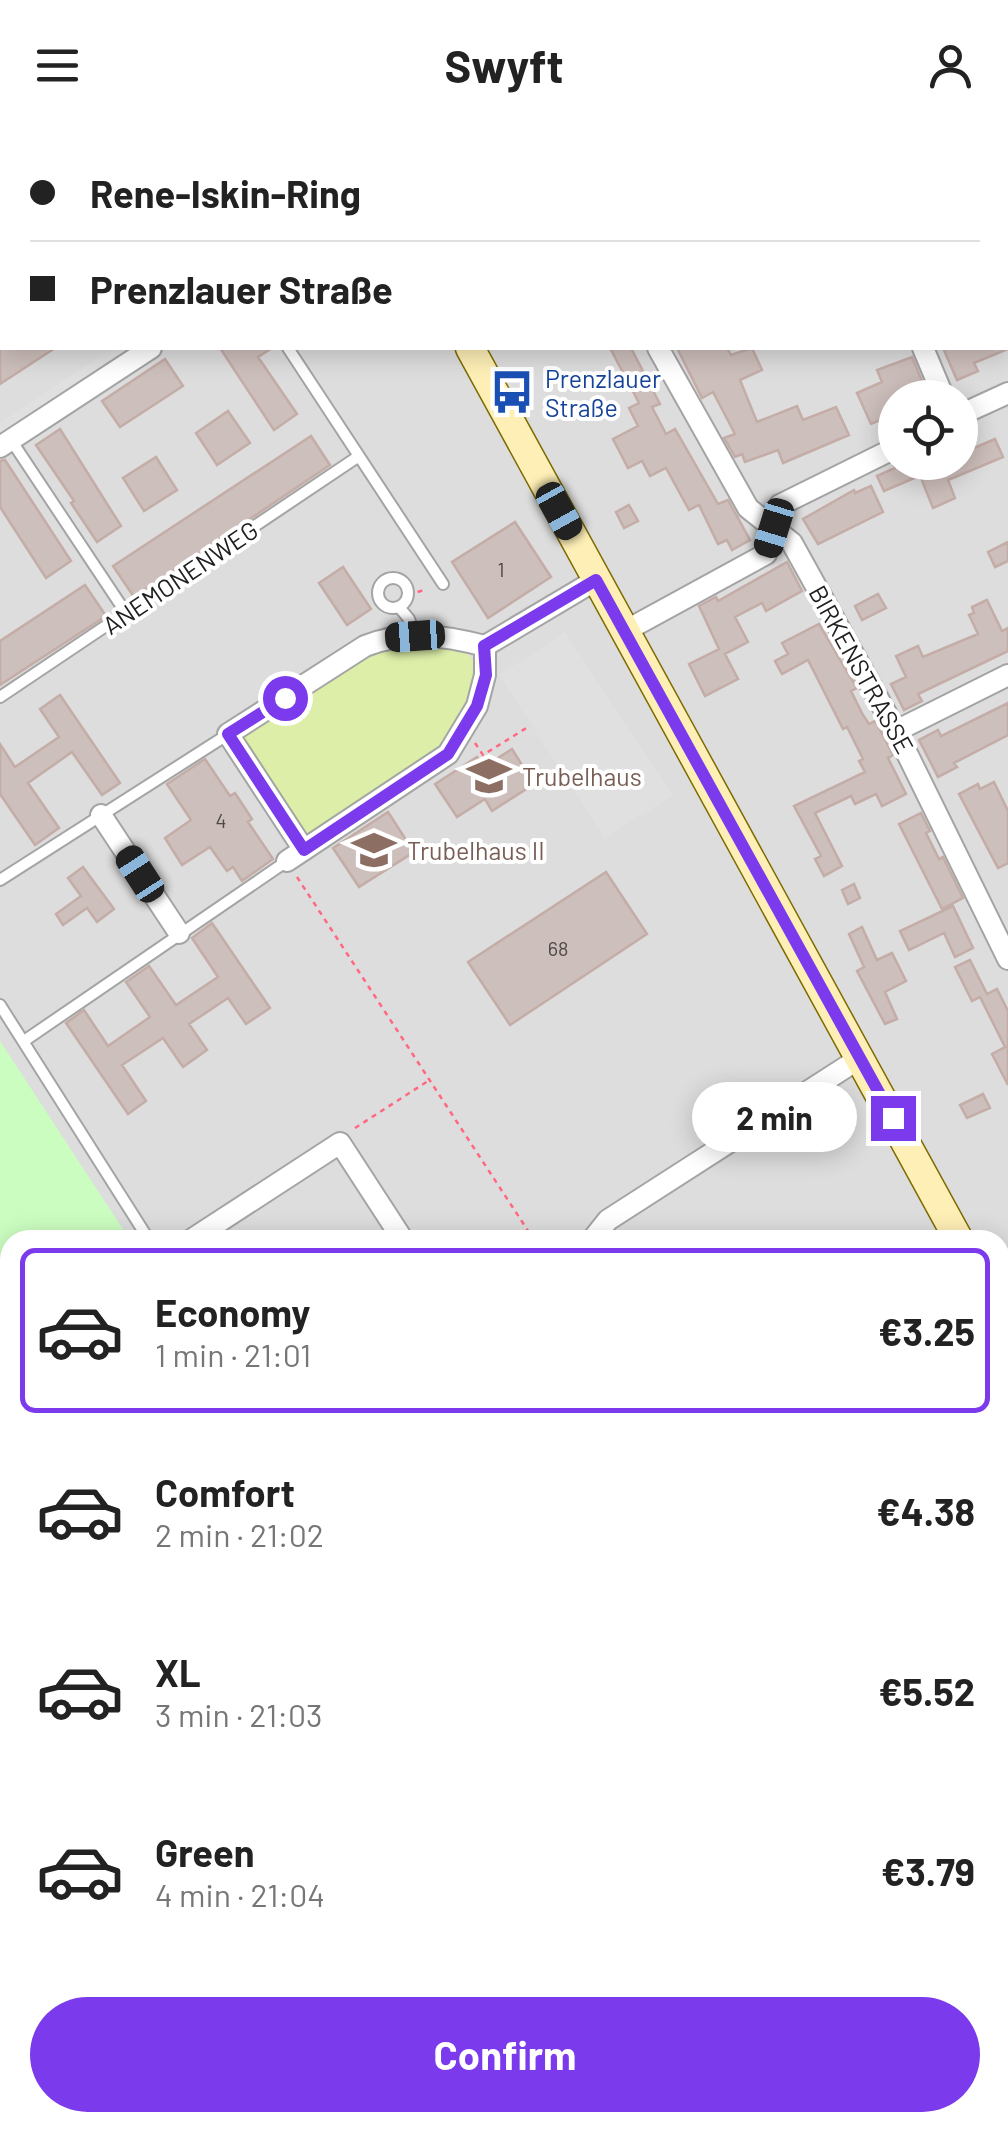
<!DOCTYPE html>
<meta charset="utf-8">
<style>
:root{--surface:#fff;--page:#f6f6f6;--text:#222;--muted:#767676;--line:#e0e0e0;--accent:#7c3aed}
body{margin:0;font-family:Barlow,sans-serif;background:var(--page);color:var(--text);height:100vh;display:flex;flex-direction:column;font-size:38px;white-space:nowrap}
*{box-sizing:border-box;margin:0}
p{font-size:32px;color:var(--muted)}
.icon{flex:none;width:55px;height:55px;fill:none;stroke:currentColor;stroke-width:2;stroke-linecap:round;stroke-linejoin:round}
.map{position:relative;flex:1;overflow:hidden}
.sheet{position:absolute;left:0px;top:1100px;width:1010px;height:902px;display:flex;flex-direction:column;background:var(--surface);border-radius:30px 30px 0 0;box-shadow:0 5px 25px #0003}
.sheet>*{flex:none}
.guide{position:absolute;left:0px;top:0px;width:1010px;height:220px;box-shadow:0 5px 25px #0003;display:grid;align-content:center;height:220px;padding:0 30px;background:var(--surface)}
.controls{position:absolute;left:878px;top:250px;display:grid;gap:20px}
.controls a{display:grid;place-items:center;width:100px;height:100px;border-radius:50%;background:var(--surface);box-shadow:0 5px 25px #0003;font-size:50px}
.end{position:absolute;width:45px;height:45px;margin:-22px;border:12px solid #7c3aed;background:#fff;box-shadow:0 0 0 5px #fff}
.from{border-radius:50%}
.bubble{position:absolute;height:70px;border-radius:35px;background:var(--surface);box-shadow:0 5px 25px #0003;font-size:32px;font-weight:700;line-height:70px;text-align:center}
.car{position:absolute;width:30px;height:60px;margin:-30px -15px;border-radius:12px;box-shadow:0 0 8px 2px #0007;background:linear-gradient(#222 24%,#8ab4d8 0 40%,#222 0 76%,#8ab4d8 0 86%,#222 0)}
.guide b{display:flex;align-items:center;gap:35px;height:95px;font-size:38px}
.guide b+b{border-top:2px solid var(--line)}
.guide i{width:25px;height:25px;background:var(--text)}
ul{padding:18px 0 0;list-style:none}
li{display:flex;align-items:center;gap:30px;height:165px;margin:0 20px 15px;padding:0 10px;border:5px solid transparent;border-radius:15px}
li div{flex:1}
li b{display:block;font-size:38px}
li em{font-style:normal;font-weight:700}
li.current{border-color:var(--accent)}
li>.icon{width:90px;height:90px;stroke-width:1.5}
.action{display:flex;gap:20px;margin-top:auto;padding:20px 30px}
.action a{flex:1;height:115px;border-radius:60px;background:var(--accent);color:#fff;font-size:40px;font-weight:700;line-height:115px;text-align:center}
header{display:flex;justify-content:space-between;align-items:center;height:130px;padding:0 30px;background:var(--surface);font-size:45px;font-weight:700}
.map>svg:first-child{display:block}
</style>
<header><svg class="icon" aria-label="menu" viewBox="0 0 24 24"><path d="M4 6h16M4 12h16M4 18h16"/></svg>Swyft<svg class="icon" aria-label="person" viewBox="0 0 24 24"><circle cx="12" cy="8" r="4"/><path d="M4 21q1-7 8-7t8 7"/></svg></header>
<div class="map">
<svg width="1008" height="2002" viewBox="0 0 1008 2002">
<rect width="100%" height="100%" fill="#f1eae5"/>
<path fill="#dedddd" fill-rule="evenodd" d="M0,0H1008V2002H0ZM2,2H1008V218H2ZM895,268H960V332H895ZM10,1110H1000V1992H10Z"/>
<path fill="#dceea8" d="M421,511L463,519L481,539L477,560L445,621L307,710L240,605L380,517Z"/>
<path fill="#cbfdc0" d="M0,911L130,1110H10V1567L0,1574Z"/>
<path fill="#e0e0e0" d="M114,218H143L0,311V292Z
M565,502L673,665L605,708L499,545Z"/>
<path fill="#cdbfbb" stroke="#c4aca7" stroke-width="2.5" d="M0,218H55L0,254Z
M220,218H272L258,227L297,284L274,300Z
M610,218H631L660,274L652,277L666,304L675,299L718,374L728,370L750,410L732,420L727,410L718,414L699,375L689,380L666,338L650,346L642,331L628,338L613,309L638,296L629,278L639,273Z
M677,218H727L731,225L752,218L762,240L740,250L757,292L797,276L803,290L836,277L849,305L783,333L778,320L745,332L742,324L735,327L724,308L735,304L713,262L702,268Z
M943,218H1008V219L974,233L978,241L957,250Z
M912,227L929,268H895V284L871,294L857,263L882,252L877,240Z
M165,229L183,256L120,297L102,271Z
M228,281L250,313L217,335L196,303Z
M60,299L121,396L97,412L71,373L74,371L36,315Z
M311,306L330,335L134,467L113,436Z
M995,309L1003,327L948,350L955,368L933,378L921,348L960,332V324Z
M156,327L177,360L144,381L123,348Z
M5,330L71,431L46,448L0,377V331Z
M897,332H922L926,343L884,361L877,346L895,338L893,334Z
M871,356L883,382L818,414L803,389L854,360L855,363Z
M629,375L638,391L624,398L616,382Z
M515,392L551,447L488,488L452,432Z
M1008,412V431L995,437L988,422Z
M787,432L802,461L766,481L762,473L735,487L748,512L725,524L738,549L705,566L689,534L719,519L699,476L716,467L718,471Z
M343,437L371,479L347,495L319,453Z
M85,455L106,486L0,555V511Z
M878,464L886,478L862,490L855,476Z
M987,470L1002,501L1008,498V521L918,564L922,571L904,580L891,554L906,547L896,526L918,516L923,527L978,504L969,485L974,483L972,477Z
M819,494L857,558L851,561L863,585L869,594L875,591L884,607L893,625L888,628L906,664L882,676L876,664L855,674L851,666L815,683L842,736L824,746L815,729L821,726L794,676L865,642L859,631L863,629L847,597L843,599L808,530L782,544L775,531L788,524L782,513Z
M60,565L120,653L102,665L72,622L28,653L59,698L35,715L0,664V614L15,637L59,607L40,579Z
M1008,573V605L954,633L957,637L938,647L919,610L938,600L941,606Z
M512,619L534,654L492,681L485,669L457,687L435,654L477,627L484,637Z
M205,629L230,666L235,663L252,689L248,692L273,729L242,751L233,737L227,741L210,717L182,735L165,708L191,690L167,654Z
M994,652L1008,681V733L998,738L959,664L978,654L980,659Z
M388,682L414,722L359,757L333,718Z
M921,683L930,701L926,703L939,729L943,727L963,768L942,779L899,694Z
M83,737L114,779L97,792L87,778L63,795L56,784L81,766L68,748Z
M606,742L647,804L510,895L468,832Z
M854,754L860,768L848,774L842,760Z
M953,776L973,818L955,827L944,803L909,820L900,801Z
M212,793L270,878L246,894L228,868L189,894L207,920L183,937L163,908L122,935L146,971L128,984L66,893L84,880L108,916L150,887L126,852L149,836L176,875L218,847L192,808Z
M862,797L877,830L892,823L906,851L885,862L897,889L885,894L857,841L864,837L849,804Z
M970,830L987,864L997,859L1008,881V955L992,924L1005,917L980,867L972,871L955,837Z
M983,964L990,978L967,988L960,975Z"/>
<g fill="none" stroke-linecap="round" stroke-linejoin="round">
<g stroke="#a4a4a4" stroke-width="14">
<path id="lane" d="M412,0V2
M441,2L445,0
M0,155L2,153
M288,218L443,454
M11,310L126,483
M378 463a15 15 0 1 1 30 0a15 15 0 1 1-30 0Z
M399,477L409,489L415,506
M0,567L359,326
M0,750L227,605
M0,875L149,1110
M24,911L287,731
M1000,1327L1008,1323"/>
</g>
<g stroke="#a4a4a4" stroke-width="24">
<path id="street" d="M553,0L554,2
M831,0L832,2
M658,218L748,378L792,413L896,601L1008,829
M923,218L944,268
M960,285L1008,263
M0,317L151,218
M625,501L766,424L780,375L895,318
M896,601L1008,545
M101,685L179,803
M304,720L228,604L365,516C406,500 443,505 485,516L596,450
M287,731L448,624L477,576L485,545V516
M191,1110L340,1013L403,1110
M592,1110L608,1090L860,928
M1000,1523L1008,1517
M0,1771L10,1765
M0,1980L10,1973
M1000,1980L1008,1975
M472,1992L477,2002
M0,1996L8,2002
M250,2002L264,1992
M967,2002L981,1992"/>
</g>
<g stroke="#7d6b00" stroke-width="31">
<path id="secondary" d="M351,0L352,2
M470,218L959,1110
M1000,1185L1008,1199"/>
</g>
<path stroke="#ff687f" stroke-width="2.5" stroke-dasharray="5 5" stroke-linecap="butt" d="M408,465L427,459
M475,613L483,625L528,597
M297,747L534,1110
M355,998L428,951
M916,1110L930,1101
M0,1171L10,1164
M0,1299L10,1293"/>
<use href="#lane" stroke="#fff" stroke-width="10"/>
<use href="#street" stroke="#fff" stroke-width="20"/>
<use href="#secondary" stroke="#feefb6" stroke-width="28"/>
</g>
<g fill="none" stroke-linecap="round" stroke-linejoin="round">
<path stroke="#7c3aed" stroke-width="12" d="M285,568L228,604L304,720L448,624L477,576L486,545L484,516L596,450L893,988"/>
</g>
<defs>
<g id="bus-bare" transform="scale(3.45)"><path d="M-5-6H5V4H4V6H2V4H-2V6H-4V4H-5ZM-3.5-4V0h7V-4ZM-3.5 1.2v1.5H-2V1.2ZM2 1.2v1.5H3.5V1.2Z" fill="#1a4fb4" stroke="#fff" stroke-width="2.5" paint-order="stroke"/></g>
<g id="school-bare" transform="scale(3.45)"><path d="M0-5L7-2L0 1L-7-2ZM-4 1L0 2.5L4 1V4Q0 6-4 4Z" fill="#8d6e63" stroke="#fff" stroke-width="2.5" paint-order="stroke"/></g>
</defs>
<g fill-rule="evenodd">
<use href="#bus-bare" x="512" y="262"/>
<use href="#school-bare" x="489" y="646"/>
<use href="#school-bare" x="374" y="720"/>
</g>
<g text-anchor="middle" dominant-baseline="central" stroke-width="8" stroke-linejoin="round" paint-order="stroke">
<g font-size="20" fill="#4b4847">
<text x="501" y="439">1</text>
<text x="221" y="690">4</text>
<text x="558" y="818">68</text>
</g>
<g font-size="25" fill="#164399" stroke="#fff" text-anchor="start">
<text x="545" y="248">Prenzlauer<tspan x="545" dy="29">Straße</tspan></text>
</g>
<g font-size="25" fill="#202020" stroke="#fff">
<text transform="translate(180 447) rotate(-34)">ANEMONENWEG</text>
<text transform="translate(862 539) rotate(61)">BIRKENSTRASSE</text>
</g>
<g font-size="25" fill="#785e54" stroke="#fff" text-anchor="start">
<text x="522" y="646">Trubelhaus</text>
<text x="407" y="720">Trubelhaus II</text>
</g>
</g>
</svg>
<div class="controls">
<a><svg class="icon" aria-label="locate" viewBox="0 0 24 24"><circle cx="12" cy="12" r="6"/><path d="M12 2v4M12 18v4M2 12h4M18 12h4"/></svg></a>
</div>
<i class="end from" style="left:285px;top:568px"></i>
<i class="end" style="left:893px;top:988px"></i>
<div class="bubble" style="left:692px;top:952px;width:165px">2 min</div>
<i class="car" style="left:559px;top:381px;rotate:151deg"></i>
<i class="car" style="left:774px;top:398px;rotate:197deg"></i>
<i class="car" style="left:415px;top:506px;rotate:266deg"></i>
<i class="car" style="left:140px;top:744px;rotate:327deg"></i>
<div class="guide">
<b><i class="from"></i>Rene-Iskin-Ring</b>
<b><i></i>Prenzlauer Straße</b>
</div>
<section class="sheet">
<ul>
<li class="current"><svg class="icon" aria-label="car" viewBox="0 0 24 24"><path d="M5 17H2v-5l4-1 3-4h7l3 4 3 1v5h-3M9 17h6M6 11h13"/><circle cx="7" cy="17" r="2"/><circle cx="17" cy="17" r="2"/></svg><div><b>Economy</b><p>1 min · 21:01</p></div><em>€3.25</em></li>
<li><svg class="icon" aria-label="car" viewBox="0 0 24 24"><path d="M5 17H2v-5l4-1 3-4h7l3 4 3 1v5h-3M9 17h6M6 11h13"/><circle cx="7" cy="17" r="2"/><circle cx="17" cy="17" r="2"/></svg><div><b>Comfort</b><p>2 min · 21:02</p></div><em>€4.38</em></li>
<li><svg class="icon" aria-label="car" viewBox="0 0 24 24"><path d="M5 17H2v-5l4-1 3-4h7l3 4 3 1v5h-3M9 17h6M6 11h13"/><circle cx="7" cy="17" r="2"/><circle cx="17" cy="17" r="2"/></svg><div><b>XL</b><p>3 min · 21:03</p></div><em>€5.52</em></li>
<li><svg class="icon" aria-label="car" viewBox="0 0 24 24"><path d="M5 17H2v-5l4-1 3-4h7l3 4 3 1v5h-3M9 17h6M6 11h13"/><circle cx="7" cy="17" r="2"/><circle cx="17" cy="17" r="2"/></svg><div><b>Green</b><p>4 min · 21:04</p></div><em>€3.79</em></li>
</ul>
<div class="action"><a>Confirm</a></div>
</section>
</div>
